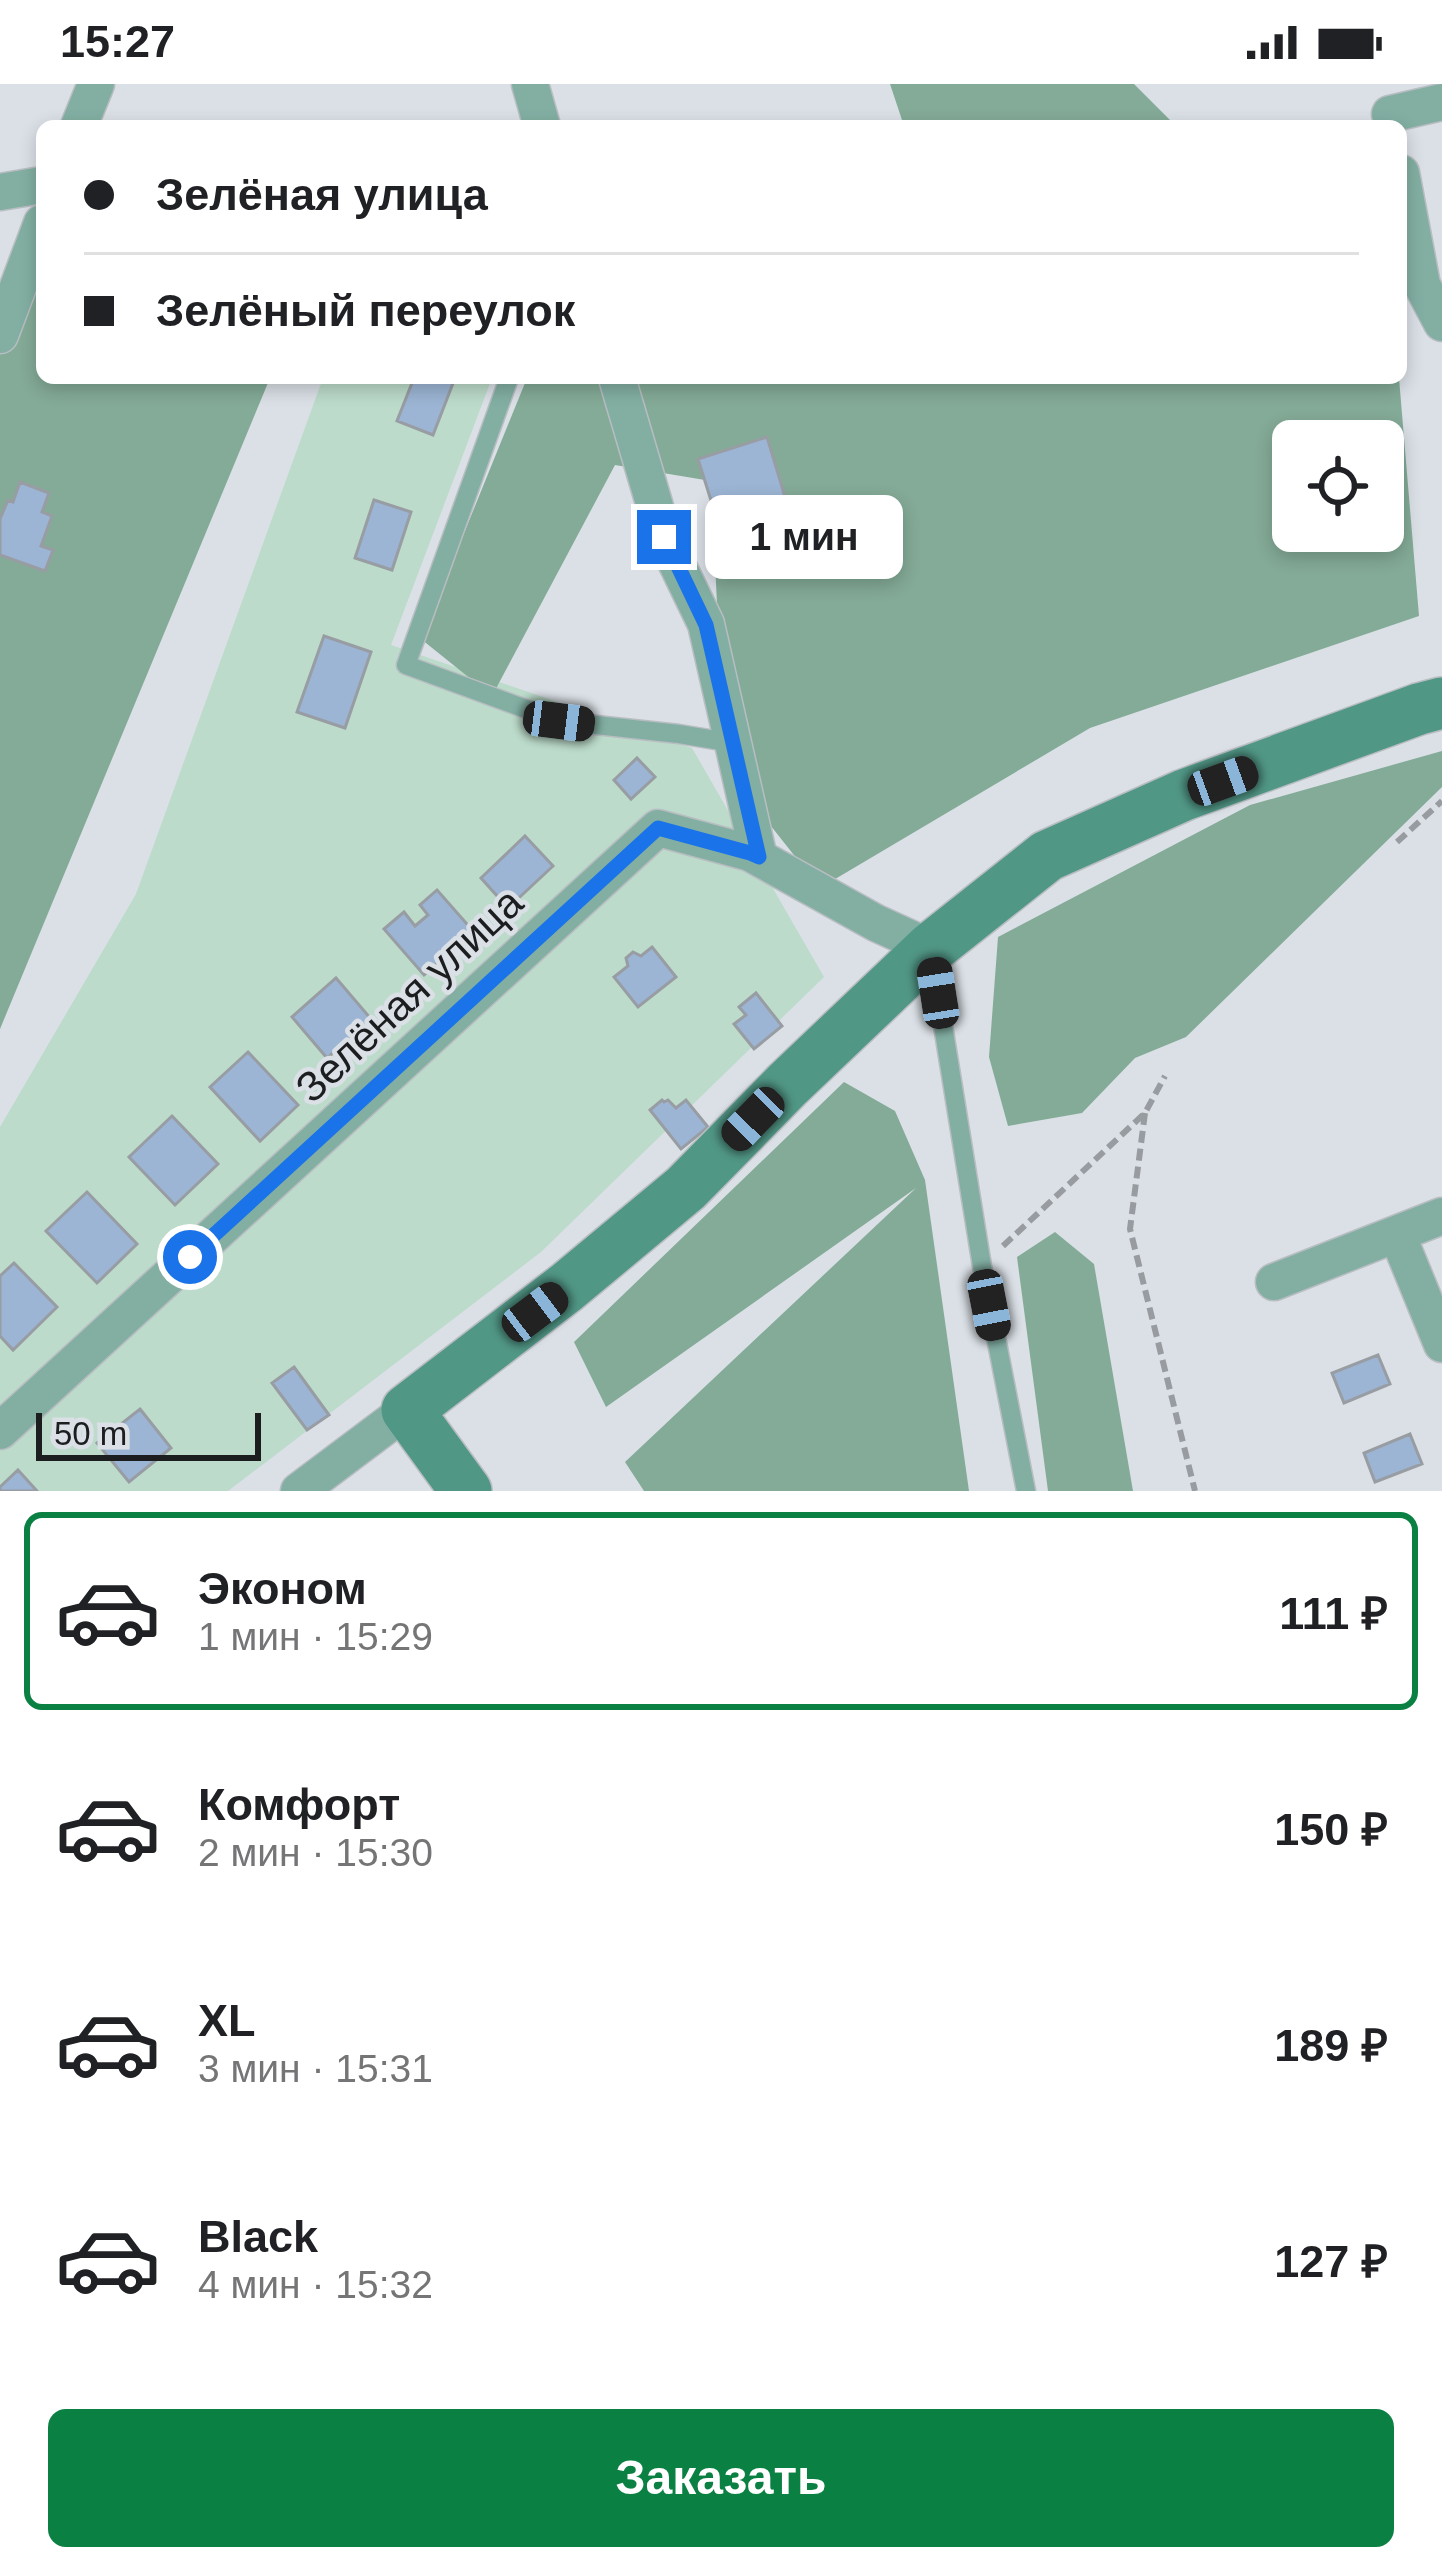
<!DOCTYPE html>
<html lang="ru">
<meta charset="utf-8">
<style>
:root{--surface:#fff;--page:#f6f6f6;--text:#202124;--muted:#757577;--line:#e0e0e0;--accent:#0b8043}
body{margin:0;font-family:Helvetica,sans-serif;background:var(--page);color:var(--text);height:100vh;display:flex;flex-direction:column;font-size:45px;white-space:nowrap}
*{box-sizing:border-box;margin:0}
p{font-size:39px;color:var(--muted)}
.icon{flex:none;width:66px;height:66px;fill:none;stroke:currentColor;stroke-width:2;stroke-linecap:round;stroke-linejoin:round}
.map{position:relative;height:1407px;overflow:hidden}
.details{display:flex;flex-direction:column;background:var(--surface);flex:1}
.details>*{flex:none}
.top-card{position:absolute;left:36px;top:36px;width:1371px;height:264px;border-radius:18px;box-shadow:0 6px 18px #0003;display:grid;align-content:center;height:264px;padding:0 48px;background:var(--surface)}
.fabs{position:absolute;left:1272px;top:336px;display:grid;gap:24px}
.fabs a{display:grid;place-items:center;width:132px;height:132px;border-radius:18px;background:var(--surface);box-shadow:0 6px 18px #0003;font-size:60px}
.scale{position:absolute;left:36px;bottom:30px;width:225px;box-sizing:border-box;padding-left:12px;border:6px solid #1b1d1f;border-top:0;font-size:33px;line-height:42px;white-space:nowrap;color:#1b1d1f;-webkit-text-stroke:9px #dae0e6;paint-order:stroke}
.end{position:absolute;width:54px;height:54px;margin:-27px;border:15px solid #1a73e8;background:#fff;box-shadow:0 0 0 6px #fff}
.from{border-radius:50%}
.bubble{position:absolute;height:84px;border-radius:18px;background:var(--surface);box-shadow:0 6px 18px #0003;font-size:39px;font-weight:600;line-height:84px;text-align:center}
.car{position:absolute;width:36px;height:72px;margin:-36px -18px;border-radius:15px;box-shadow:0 0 9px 3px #0007;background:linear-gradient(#222 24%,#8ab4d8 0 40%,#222 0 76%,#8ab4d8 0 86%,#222 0)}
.top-card b{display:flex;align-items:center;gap:42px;height:114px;font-size:45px}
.top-card b+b{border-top:3px solid var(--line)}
.top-card i{width:30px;height:30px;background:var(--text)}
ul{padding:21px 0 0;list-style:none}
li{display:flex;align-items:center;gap:36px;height:198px;margin:0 24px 18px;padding:0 24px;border:6px solid transparent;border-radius:18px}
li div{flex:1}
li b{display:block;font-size:45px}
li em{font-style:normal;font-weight:600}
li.selected{border-color:var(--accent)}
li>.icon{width:108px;height:108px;stroke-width:1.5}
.primary-button{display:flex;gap:24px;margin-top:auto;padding:24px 48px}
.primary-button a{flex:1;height:138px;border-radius:18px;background:var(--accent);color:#fff;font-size:48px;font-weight:600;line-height:138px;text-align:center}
.status{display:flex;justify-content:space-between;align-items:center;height:84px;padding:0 60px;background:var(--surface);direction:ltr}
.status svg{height:33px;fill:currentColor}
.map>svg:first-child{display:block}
</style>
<div class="status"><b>15:27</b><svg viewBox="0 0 49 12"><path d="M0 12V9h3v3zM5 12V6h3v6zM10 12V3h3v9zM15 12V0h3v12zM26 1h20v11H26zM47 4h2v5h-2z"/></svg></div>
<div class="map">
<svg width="1442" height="1407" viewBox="0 0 1442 1407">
<rect width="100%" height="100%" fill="#dae0e6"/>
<path fill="#bcdbca" d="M323,294H492L391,561L692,664L824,893L541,1168L228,1407H0V1043L136,810Z"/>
<path fill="#84ab97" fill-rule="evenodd" d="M890,0H1134L1176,42H904Z
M42,199V294H270L0,945V207Z
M527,294H1399L1419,532L1090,644L820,804L725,684L711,397L615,381L492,612L421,555ZM1293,357H1383V447H1293Z
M1442,667V703L1186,953L1135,974L1082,1029L1008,1042L989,973L998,853L1250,721Z
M844,998L895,1027L925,1096L969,1407H644L625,1378L916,1104L606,1323L574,1258Z
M1055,1148L1094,1180L1133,1407H1048L1017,1173Z"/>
<path fill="#9cb5d4" stroke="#989da3" stroke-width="3" d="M414,294H455L433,351L397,337Z
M767,353L798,456L730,477L698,375Z
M20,398L49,409L42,428L52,432L41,462L53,466L45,487L0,471V435L8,416L13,418Z
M374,416L411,428L392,486L355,474Z
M324,552L371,568L345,644L297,628Z
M637,674L655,693L631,715L614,696Z
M525,752L553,782L508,824L481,794Z
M437,806L474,848L424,891L384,845L404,828L415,842L428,831L420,821Z
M652,863L676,893L638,923L614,893L628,882L626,874L633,868L641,872Z
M336,894L371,935L327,974L292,933Z
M756,909L782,942L754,965L734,940L746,931L739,923Z
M248,968L298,1021L260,1057L210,1003Z
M662,1016L664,1018L668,1016L676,1024L686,1016L708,1043L681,1065L650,1026Z
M172,1032L218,1080L175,1121L129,1073Z
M87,1108L137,1160L97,1199L46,1147Z
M14,1179L57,1223L13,1266L0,1252V1192Z
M1378,1271L1390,1300L1344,1319L1332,1289Z
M294,1283L329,1331L307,1346L272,1299Z
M140,1325L171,1364L129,1398L97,1359Z
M1410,1350L1422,1380L1375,1398L1364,1369Z
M18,1386L37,1407H0V1403Z"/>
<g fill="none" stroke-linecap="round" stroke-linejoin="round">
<g stroke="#b8bdc2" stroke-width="21">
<path id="lane" d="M509,294L406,581L559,637L679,650L733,659
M932,874L982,1182L1026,1407"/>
</g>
<g stroke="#b8bdc2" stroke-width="39">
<path id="street" d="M530,0L542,42
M1390,30L1442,18
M79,42L96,0
M1401,89L1422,201L1442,239
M0,108L42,101
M0,251L42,139
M617,294L664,453L706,540L759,774
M1397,1150L1442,1260
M1274,1198L1442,1132
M0,1347L658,744L750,769L876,839L931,864
M299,1407L407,1326"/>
</g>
<g stroke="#b8bdc2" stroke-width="54">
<path id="secondary" d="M466,1407L407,1326L567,1203L686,1104L787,1001L931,864L1047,772L1184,711L1419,625L1442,619"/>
</g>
<path stroke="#989ca1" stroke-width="6" stroke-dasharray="12 6" stroke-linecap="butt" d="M1397,758L1442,717
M1145,1029L1130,1145L1195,1407
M1003,1162L1145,1029L1165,992"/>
<use href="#lane" stroke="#83afa3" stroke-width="18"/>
<use href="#street" stroke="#83afa3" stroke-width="36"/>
<use href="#secondary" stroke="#519786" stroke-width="51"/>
</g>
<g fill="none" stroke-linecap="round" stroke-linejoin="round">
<path stroke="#1a73e8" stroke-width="15" d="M190,1173L658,744L750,769L759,773L706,541L664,453"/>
</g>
<g text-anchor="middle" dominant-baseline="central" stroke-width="9" stroke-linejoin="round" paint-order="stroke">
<g font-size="42" fill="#1b1d1f" stroke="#dae0e6">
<text transform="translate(409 911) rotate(-43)">Зелёная улица</text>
</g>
</g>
</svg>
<div class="fabs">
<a><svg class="icon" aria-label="locate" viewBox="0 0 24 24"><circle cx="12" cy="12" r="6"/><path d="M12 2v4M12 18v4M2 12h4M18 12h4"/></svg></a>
</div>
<div class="scale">50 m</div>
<i class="end from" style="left:190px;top:1173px"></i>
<i class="end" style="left:664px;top:453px"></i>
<div class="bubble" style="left:705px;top:411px;width:198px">1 мин</div>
<i class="car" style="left:559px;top:637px;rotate:97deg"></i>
<i class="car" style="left:1223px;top:697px;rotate:70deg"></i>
<i class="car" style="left:938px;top:909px;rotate:351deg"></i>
<i class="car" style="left:753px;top:1035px;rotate:224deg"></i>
<i class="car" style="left:989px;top:1221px;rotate:169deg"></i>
<i class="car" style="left:535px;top:1228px;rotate:53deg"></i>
<div class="top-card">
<b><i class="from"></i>Зелёная улица</b>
<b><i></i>Зелёный переулок</b>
</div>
</div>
<section class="details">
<ul>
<li class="selected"><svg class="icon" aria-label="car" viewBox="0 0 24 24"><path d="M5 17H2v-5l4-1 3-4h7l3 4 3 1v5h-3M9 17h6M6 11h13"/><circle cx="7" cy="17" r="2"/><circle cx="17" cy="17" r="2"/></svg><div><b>Эконом</b><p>1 мин · 15:29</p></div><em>111 ₽</em></li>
<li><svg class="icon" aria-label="car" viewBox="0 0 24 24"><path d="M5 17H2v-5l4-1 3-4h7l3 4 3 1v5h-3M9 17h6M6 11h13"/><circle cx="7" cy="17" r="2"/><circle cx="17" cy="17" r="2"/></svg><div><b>Комфорт</b><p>2 мин · 15:30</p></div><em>150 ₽</em></li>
<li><svg class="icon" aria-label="car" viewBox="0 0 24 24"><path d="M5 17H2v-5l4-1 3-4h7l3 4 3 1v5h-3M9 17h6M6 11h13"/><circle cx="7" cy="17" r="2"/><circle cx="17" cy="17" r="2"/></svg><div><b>XL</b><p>3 мин · 15:31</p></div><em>189 ₽</em></li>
<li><svg class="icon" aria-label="car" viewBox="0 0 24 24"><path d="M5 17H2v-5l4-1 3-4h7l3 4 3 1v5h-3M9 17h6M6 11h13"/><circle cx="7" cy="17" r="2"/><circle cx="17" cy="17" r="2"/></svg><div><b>Black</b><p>4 мин · 15:32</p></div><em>127 ₽</em></li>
</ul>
<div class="primary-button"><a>Заказать</a></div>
</section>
